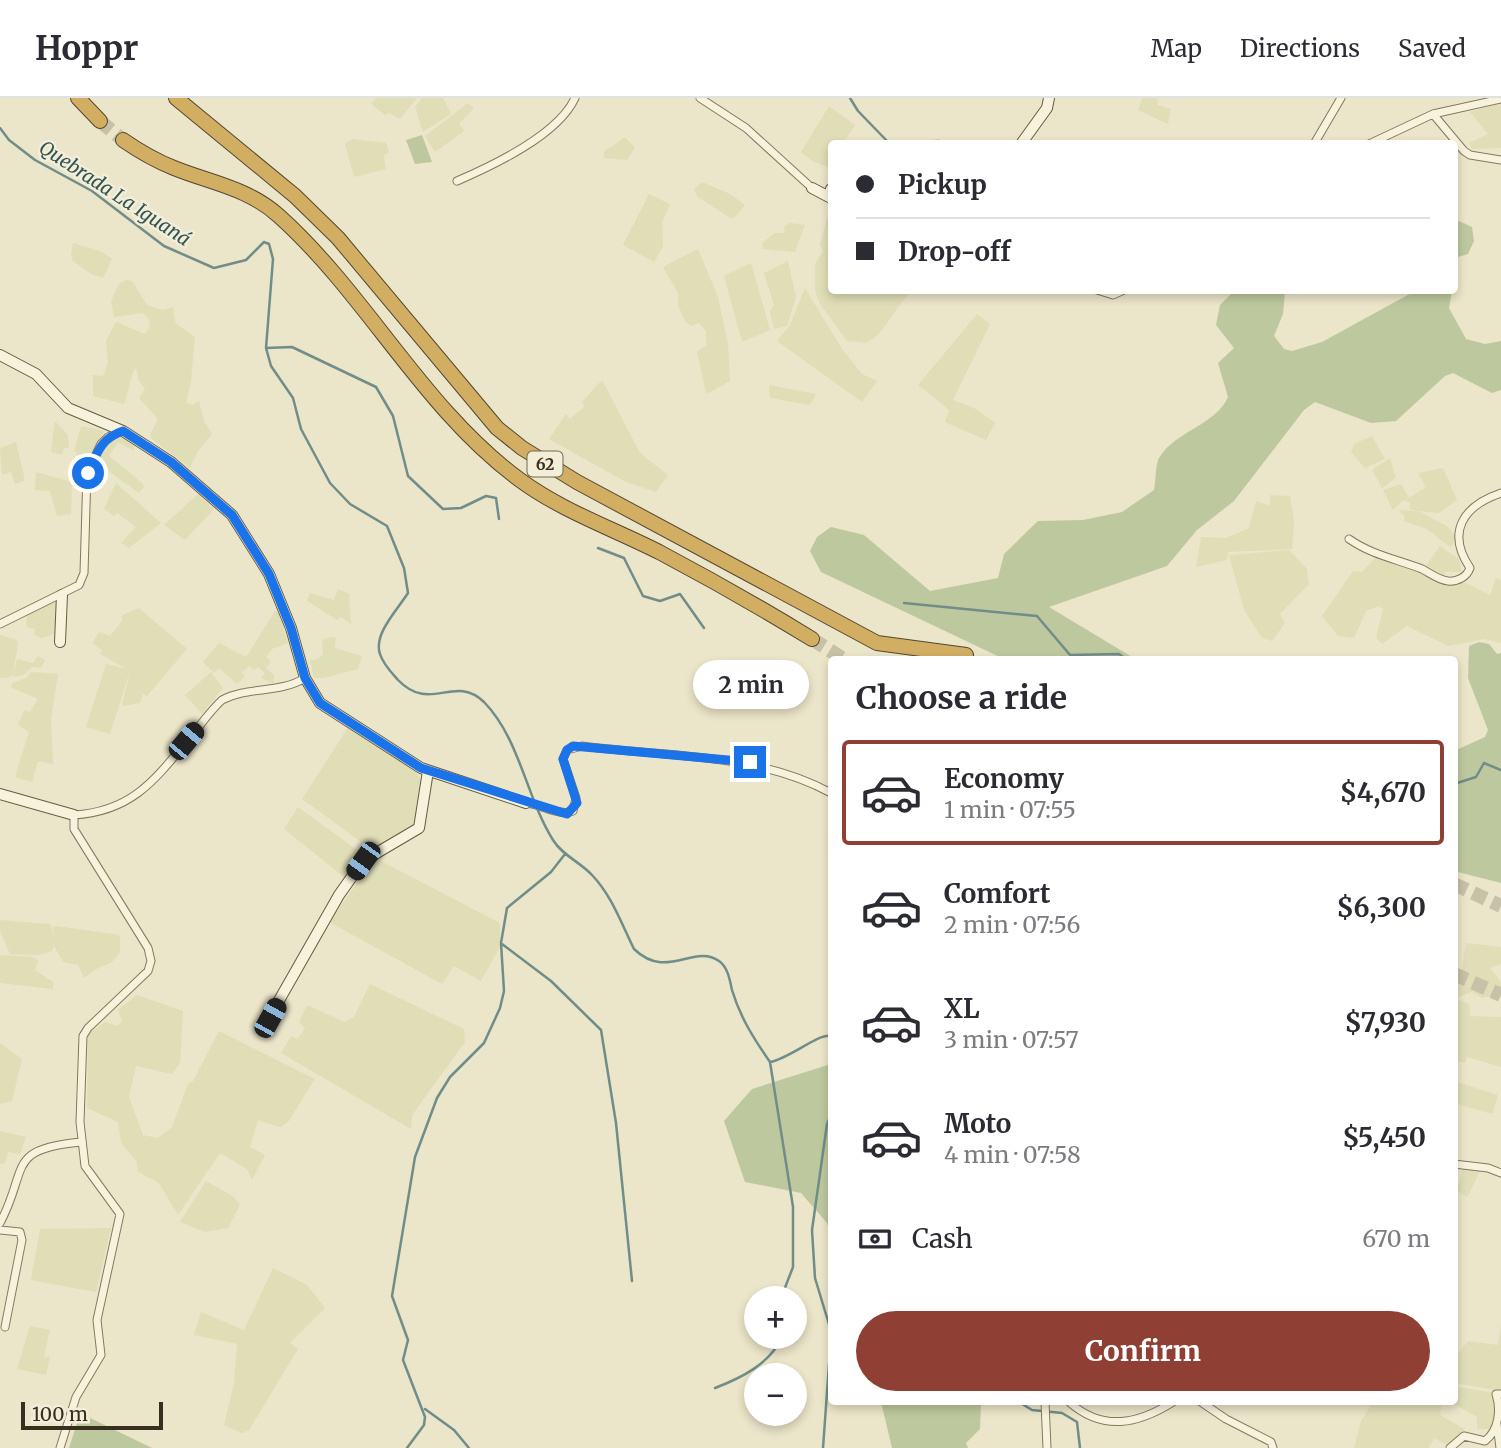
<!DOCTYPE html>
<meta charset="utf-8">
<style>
:root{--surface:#fff;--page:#f7f7f7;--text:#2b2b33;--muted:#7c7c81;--line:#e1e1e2;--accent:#8f3f34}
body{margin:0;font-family:Merriweather,serif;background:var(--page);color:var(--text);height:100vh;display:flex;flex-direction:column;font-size:26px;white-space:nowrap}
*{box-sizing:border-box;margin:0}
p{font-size:23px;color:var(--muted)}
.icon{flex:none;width:38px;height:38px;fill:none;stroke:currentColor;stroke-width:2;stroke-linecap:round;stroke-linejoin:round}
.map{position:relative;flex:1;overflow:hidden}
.details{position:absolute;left:828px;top:558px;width:630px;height:749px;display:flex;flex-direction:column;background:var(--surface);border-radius:7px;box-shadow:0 4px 10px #0003}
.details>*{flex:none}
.hud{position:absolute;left:828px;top:42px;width:630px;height:154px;border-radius:7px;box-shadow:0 4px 10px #0003;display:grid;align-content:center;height:154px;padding:0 28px;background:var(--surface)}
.buttons{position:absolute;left:744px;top:1188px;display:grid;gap:14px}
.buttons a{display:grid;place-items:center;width:63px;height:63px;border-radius:50%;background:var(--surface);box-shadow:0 4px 10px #0003;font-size:35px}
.scale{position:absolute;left:21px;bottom:18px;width:142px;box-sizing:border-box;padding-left:7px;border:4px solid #382f21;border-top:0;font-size:19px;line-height:24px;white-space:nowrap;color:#382f21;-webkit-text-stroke:5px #f3eed8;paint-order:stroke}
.end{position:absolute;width:32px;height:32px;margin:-16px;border:9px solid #1a73e8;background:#fff;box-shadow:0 0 0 4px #fff}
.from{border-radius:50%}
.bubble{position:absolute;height:49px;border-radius:24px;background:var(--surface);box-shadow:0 4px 10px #0003;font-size:23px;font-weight:700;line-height:49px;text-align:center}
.car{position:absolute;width:21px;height:42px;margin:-21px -10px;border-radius:9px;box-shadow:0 0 5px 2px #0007;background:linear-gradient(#222 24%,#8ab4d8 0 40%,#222 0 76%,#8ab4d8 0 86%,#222 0)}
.hud b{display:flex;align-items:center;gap:24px;height:66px;font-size:26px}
.hud b+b{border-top:2px solid var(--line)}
.hud i{width:18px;height:18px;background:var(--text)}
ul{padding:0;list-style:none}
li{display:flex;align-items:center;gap:21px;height:105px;margin:0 14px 10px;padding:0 14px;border:4px solid transparent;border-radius:7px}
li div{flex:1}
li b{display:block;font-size:26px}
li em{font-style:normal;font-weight:700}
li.current{border-color:var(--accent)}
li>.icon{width:63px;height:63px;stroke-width:1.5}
h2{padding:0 28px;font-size:32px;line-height:84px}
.pay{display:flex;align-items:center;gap:18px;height:77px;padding:0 28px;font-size:26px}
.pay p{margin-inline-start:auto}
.action{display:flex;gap:14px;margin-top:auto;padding:14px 28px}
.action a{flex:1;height:80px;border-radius:42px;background:var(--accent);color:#fff;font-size:28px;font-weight:700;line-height:80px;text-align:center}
header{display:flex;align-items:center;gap:42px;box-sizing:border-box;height:98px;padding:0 35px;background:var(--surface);border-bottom:2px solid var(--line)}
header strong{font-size:33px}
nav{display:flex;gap:38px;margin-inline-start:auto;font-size:24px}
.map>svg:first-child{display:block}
</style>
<header>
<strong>Hoppr</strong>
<nav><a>Map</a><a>Directions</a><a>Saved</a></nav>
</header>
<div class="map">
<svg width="1501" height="1350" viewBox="0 0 1501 1350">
<rect width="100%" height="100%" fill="#ebe5c9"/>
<path fill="#e0deb7" d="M376,0H417L400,21L389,15L385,17L371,6Z
M422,0H443L451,16L423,34L415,9Z
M1142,0H1158L1157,7L1171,11L1168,26L1138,12Z
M468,5L474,10L459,26L464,33L435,54L425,38Z
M1501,5V50L1472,51L1469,45L1488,36L1470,14Z
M829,8L855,27L843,45L831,46V70L814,64L801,54Z
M625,39L635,50L627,62L604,60V54Z
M352,41L386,45L389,55L384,57L386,71L354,79L345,46Z
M702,84L730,96L745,107L735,119L730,120L698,99L694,91Z
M649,96L670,106L662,124L663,148L654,164L623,147Z
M830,110L831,192L929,193L909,195L879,236L866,245L847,243L820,206L815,192V166L823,153L820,147Z
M790,125L805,127L795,154L762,151L763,144L775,135H784L785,128Z
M73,145L102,154L112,161L103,180L91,176L73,163L71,157Z
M698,151L718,199L728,246L730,283L706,296L697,253L706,248V233L699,225L691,228L685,223L678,207V195L663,169Z
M788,163L796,199L787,228L774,231L770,214L774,207L764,175Z
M751,165L770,232L742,244L724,178Z
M126,182L132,183L147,207L163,212L173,209L175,225L195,239L191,283L186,304L192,307L199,303L204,323L212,336L198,353L190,370L153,342L150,337L158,321L139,300L145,291L138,281L137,271H134L124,306L93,298V277L103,278L108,264L106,243L116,224L145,236L150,229L149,221L143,215L114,219L111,203L119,186Z
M805,190L842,251L862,276L877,283L862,304L777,243L790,227Z
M977,216L990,226L953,302L976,311L995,325L986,342L945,324L949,312L918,287Z
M602,282L640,355L668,377L656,394L626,384L549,341L566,316L570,321L584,309L582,304Z
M769,287L816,296L810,307L770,300Z
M55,323L68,337L69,350H64L62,357L51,354Z
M81,328L104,333L89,359L82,360L74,353Z
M121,338L134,347V353L118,344L109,358L142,385L144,389L139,395L97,365L109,341Z
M1372,338L1385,361L1365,370L1351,354L1354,346Z
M16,344L24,378V383L15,386L11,374L2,377L0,350Z
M1390,360L1396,380L1382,390L1372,372Z
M1443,370L1457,402L1439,415L1418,413L1447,428L1454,436L1457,442L1450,449L1427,431L1404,423L1405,419L1399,412L1417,413L1410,411V404L1403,402L1393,412L1383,392L1401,386L1409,400L1426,389L1418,375Z
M36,374L72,384L71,416L57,418L50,393L35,392Z
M116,385L161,425L129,450L121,445L136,429L117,415L114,418L104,411Z
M198,396L214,411L185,442L164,427Z
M1270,397L1290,398L1294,423L1292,451L1228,454L1227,462L1196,469L1201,439L1226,440L1249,430L1256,403L1270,408Z
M1440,448L1459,461L1462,474H1446L1443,478L1425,469Z
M1289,452L1307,471L1309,486L1280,516L1285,525L1272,543L1262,540L1244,512L1229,457Z
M1375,460L1413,471L1439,485H1466L1490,497L1496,480L1501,482V545L1485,541L1448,548L1407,528L1382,546L1376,540L1383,511L1379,508L1366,513L1354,540L1338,538L1322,518L1353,473L1362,474Z
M338,491L349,496L351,526L341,519L337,522L307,503L310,495L334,502Z
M57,503L54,536L42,540L34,537L35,531L26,529L27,517Z
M139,510L187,551L147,598L143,596L140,605L122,608L130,573L110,636L86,629L106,566L127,571L100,556L102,552L92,545L99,534L110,538L122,523V517Z
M275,513L279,514L288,545L272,551L266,559L271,564L266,570L274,577V586L261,580L265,575L258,569L254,572L249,568L242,575L245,578L237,586L219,570L214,575L203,564L219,545L246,559Z
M0,537L17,542L18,545L13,577L7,580H0Z
M332,539H336L335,550L362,558L358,571L323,580H314L310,562L318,561L323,556L322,542Z
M38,558L45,562L41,570L32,569L24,577L13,579L17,561L33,565Z
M31,574L58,576L51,622L53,666L38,663L32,684L15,679L29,634L18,627L24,612L30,614L38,601L12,590L11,586L26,580Z
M211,574L223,590L202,616L185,597Z
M349,628L416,674L421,682L413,728L371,751L302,701Z
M298,709L361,755L344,779L284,731Z
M375,760L500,825V849L481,883L454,868L442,886L329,824Z
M0,822L48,826L51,827L54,844L53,829L56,828L120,837V854L112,864L94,872L84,880L78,867L63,864L54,848L52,853L39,857L10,856L0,833Z
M1466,845L1501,849V866L1490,870L1501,884V896L1482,900L1472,894L1454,901V884L1460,883Z
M0,857L34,859L38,863L35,872L53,884V891L0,885Z
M370,886L464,931L465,944L417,1010L412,1018L411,1031L281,955L291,938L298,941L305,930L299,924L307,907L345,924L354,919Z
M137,897L183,913L180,965L172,976L136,968L129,999L143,1037L158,1040L172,1029L188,986L193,983L219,933L315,981L288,1024L280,1029L258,1022L250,1049L265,1057L252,1082L247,1071L220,1055L178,1117L159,1085L138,1074L137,1064L121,1045L118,1024L87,1010L88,936L105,924L118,928L122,923L118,912Z
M1460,902L1469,906L1470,918L1501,919V969L1467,959L1465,965L1454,962V904Z
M0,945L22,961L12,1003L0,1006Z
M1454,983L1498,997L1492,1016L1454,1005Z
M0,1033L26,1039L20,1056L8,1054L5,1065L0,1066Z
M1463,1071L1480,1073L1467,1099L1456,1093Z
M206,1083L234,1099L240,1107L228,1130L205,1134L180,1124Z
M111,1130L96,1194L31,1182L40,1131Z
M273,1170L307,1187L325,1210L290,1245L298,1251L249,1332L242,1335L224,1327L234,1286L237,1246L194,1237L201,1214L244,1232Z
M1501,1226V1293L1454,1285L1456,1258L1468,1243L1498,1247Z
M30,1228L50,1232L44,1259H50L46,1277L17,1271Z
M1459,1289L1490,1294L1496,1304L1495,1324L1489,1331H1477V1319L1450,1304H1454V1290Z
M1373,1304H1442L1440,1317L1465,1331L1449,1348L1434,1340L1429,1350H1354L1361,1323Z"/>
<path fill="#bec89e" d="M422,37L432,64L415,66L406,42Z
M1459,123L1472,129L1474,143L1468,156L1458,159L1454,180V124Z
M1234,193H1285L1283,216L1274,238L1284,251L1292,253L1322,244L1415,193H1452L1449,210L1466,241L1485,246L1501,243V292L1492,295L1453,275L1445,278L1396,323L1371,325L1315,304L1304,312L1234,403L1197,432L1167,468L1049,509L1137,562H1006L821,474L810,453L817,439L831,429L864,437L930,493L998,480L1004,456L1038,423L1083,422L1122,414L1154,392C1156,383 1155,368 1159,360C1175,333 1216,327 1228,299L1218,265L1234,250L1216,227L1220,207Z
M1479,544L1489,546L1497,556L1501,555V785L1454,773V653L1485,639L1488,632L1468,580L1469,548Z
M831,966V1137L827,1125L801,1095L745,1084L724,1023L752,991Z
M881,1304H981L980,1331L966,1345L968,1350H892Z
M80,1315L152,1350H69Z"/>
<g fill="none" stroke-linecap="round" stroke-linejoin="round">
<path stroke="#708d8a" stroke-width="2.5" d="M850,0L858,13L889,45L939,43L947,46
M0,30L9,42L35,62L92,93L164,148L214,170L246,162L264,144L269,146L273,161L266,250L271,268L293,300L301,331L330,385L350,406L387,428L404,470L408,495C398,511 373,536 380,556C383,566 391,574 398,582C431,616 454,575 484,604C520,641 526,699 553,742C562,757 580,764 592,777C612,798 621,825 634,851C667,883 694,845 719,863C728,869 730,883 732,892C740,919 754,941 770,964C791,960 818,935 831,938
M266,250L292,249L376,289L393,318L408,378L443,411L461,410L486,398L496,400L499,421
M598,450L624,460L643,498L660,503L680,496L704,530
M904,505L1037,518L1070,557L1119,556L1127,562
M1454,686L1476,679L1484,665L1501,672
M502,846L551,883L601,932L616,1025L632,1183
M770,964L793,1109V1169L781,1200
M831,1017L827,1026L812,1132L815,1180L831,1233
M715,1290C741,1280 770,1266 782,1239
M1019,1304L1032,1312L1062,1315L1077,1324L1080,1350
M425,1311L454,1332L469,1350
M407,1350L424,1327L425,1319L403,1262L408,1242L392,1198L415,1059L437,1000L450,979L484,945L500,910L504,893L501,845L507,810L551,774L565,756
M823,1350L831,1239"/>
<path stroke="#c7c1a7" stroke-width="14" stroke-dasharray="14 7" stroke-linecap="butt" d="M100,23L123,42
M812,541L845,562
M1454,786L1501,808
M1454,876L1501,897"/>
<g stroke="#86785f" stroke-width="9">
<path id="street" d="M700,0L746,30L812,90
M1433,16L1464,53L1470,57L1501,62
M1314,46L1341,0
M1369,46L1433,16L1501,1
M457,83C494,67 558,37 575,0
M1097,192L1113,197L1124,192
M1349,441C1372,457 1396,461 1422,471C1430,475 1438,482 1448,483C1457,484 1467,479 1470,470C1446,434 1463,408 1501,395
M0,526L79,487L84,475L87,375L101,346L108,339L121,333
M526,705C541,706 560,719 573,713L576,700L563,661L567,652L582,648C666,659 755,654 831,695
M1454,1066L1488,1070L1501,1075
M0,1125C29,1071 5,1051 81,1044
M0,1132L20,1134L22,1142L5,1229
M1045,1304L1047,1350
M1069,1304C1103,1334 1138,1326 1173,1304
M1201,1304L1226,1321L1271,1344L1273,1350
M1497,1326L1500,1350
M60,1350L76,1299L101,1257L97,1222L120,1116L85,1068L80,1024L83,938L88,930L148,873L151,863L148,850L74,731V717C137,713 159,676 197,631C205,621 213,610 222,602C248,588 279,596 305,580
M1450,1350L1464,1338L1485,1343C1499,1332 1501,1312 1496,1296H1501"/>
</g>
<g stroke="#685a42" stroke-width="12">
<path id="secondary" d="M1021,46L1047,10L1049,0
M812,90L829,99L831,91
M0,257L36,276L68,310L123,333L171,364L232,417L269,476L291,530L305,580L320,605L421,670L526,705
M60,544L62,497
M0,696L74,717
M269,920L339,797L363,763L419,730L428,673"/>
</g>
<g stroke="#544633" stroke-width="16">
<path id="highway" d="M78,0L100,23
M176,0L295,98L338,140L497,330L522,350L577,384L877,545L966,557
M123,42C139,53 156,63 174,70C211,85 248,90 279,118C368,198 423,311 520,382C562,413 614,431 661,455C712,482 763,511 812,541"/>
</g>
<use href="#street" stroke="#f6f2dc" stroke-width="7"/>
<use href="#secondary" stroke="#f6f2dc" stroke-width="10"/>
<use href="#highway" stroke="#d1ae62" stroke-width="14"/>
</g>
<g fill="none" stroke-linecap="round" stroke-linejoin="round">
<path stroke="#1a73e8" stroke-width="9" d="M88,375C97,355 101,340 123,333L171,364L232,417L269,476L291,530L305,580L320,605L421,670L567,716L577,705L563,661L567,652L573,648L750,664"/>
</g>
<g text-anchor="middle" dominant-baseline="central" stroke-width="5" stroke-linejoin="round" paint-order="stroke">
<rect fill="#f3eed8" stroke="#706858" stroke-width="2" x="527.5" y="353.5" width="35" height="25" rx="5"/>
<g font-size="16" font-weight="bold" fill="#382f21">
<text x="545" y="366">62</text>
</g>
<g font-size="19" font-style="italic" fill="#325456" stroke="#f3eed8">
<text transform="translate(115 95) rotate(33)">Quebrada La Iguaná</text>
</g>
</g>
</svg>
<div class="buttons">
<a>+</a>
<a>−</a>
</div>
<div class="scale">100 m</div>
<i class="end from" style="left:88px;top:375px"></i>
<i class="end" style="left:750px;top:664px"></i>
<div class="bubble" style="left:693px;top:562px;width:116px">2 min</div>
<i class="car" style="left:186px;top:643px;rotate:40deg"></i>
<i class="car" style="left:363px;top:763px;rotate:216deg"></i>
<i class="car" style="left:270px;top:920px;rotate:29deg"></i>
<div class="hud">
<b><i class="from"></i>Pickup</b>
<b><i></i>Drop-off</b>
</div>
<section class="details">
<h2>Choose a ride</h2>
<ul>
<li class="current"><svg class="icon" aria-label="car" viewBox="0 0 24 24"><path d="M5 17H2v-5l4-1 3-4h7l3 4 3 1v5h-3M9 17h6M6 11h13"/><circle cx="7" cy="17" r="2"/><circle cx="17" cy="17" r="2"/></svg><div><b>Economy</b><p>1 min · 07:55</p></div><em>$4,670</em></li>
<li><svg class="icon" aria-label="car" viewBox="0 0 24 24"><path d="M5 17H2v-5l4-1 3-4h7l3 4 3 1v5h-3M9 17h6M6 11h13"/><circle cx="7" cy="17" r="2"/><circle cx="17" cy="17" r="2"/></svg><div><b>Comfort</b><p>2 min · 07:56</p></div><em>$6,300</em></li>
<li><svg class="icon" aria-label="car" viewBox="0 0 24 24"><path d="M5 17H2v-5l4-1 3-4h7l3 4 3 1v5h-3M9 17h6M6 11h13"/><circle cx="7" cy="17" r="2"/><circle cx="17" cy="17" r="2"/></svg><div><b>XL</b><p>3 min · 07:57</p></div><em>$7,930</em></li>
<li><svg class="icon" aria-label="car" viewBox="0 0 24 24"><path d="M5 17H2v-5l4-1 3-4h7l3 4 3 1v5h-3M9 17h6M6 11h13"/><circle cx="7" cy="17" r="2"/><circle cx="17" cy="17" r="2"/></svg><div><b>Moto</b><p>4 min · 07:58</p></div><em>$5,450</em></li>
</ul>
<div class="pay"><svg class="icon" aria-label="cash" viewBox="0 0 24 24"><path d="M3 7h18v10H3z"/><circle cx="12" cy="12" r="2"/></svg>Cash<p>670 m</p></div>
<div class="action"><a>Confirm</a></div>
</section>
</div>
